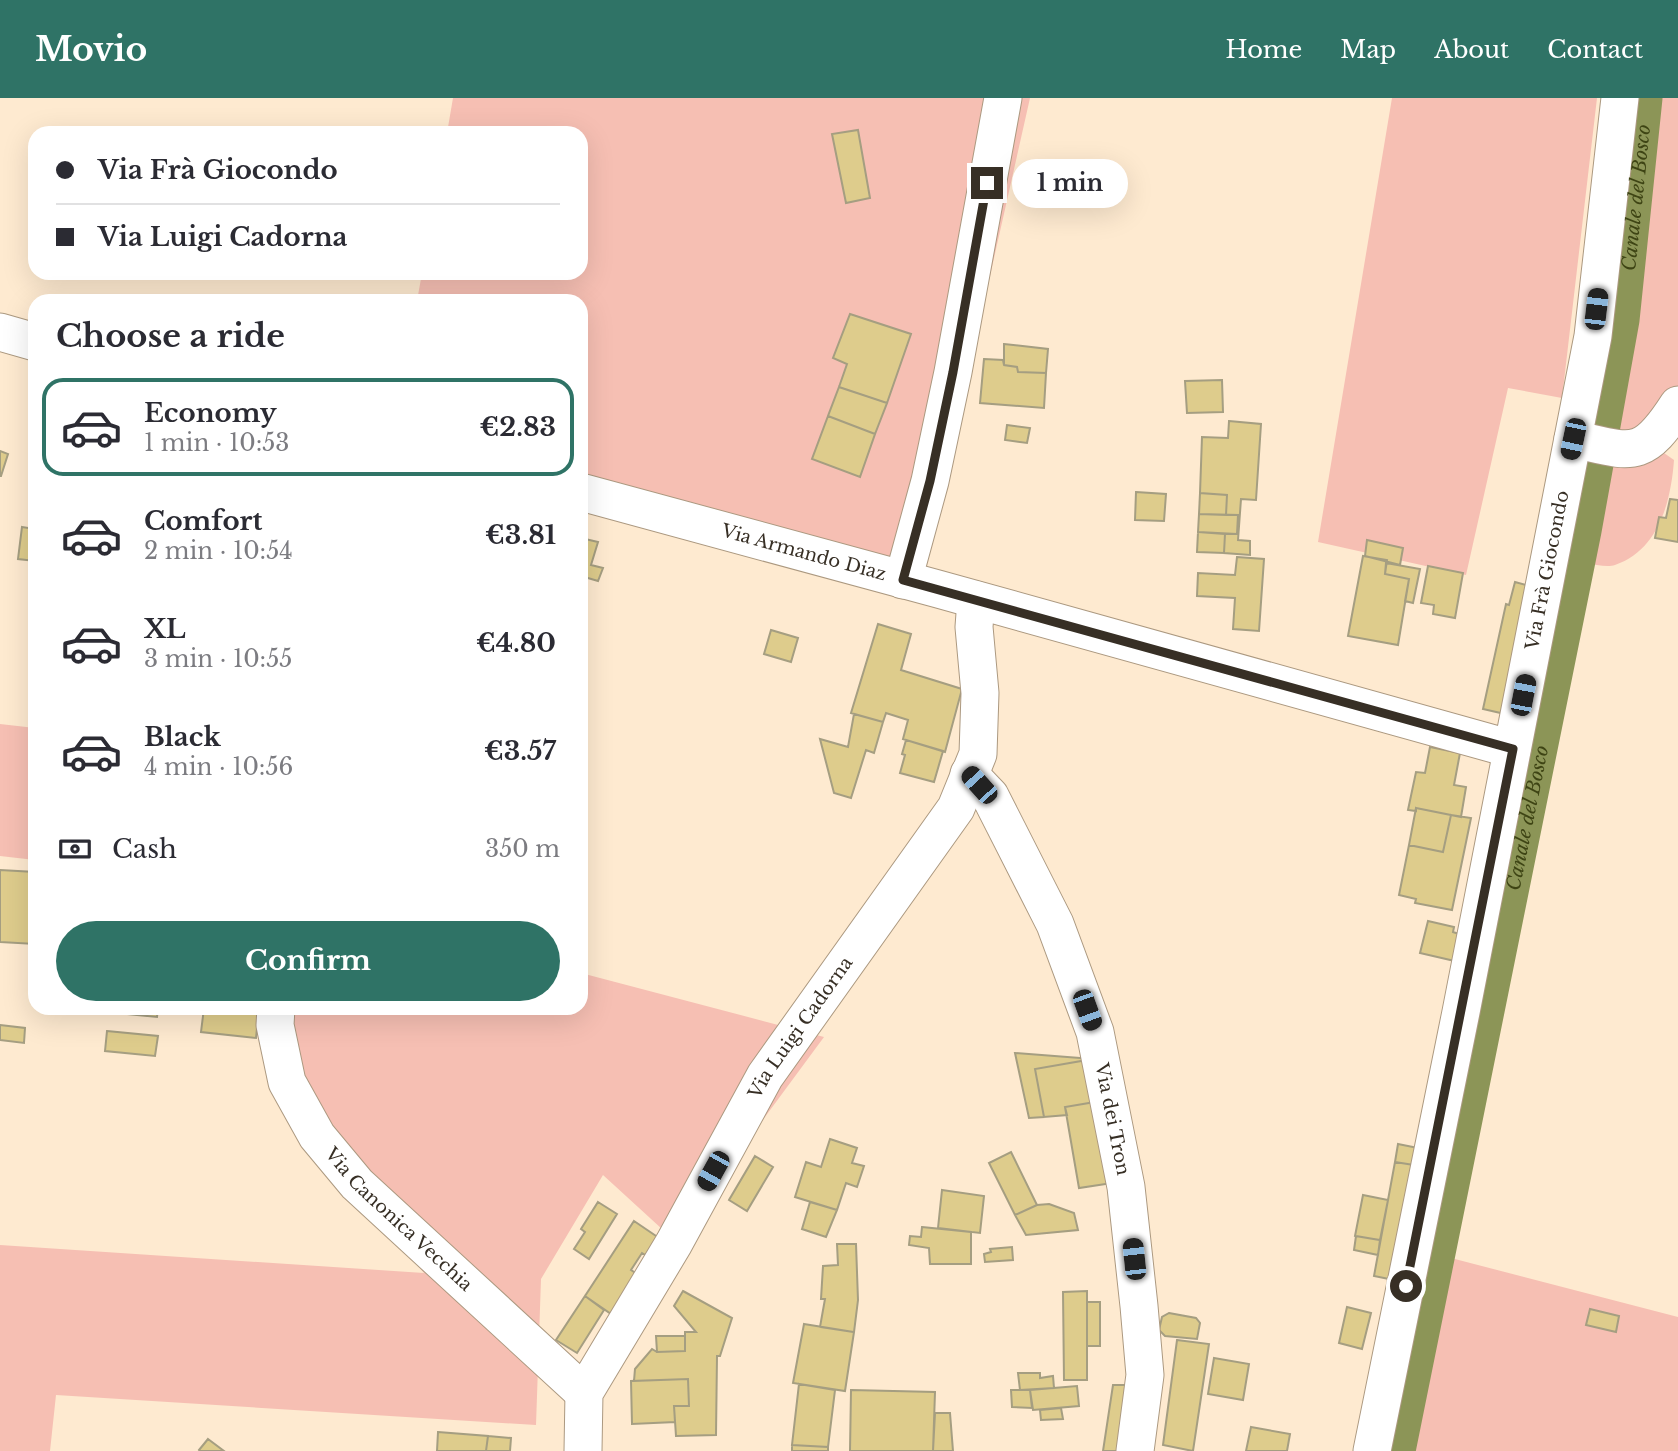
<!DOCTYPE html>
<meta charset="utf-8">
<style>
:root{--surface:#fff;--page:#f2f2f3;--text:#2b2b33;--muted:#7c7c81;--line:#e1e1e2;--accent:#2f7366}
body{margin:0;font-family:"Libre Baskerville",serif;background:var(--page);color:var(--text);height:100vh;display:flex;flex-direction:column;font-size:26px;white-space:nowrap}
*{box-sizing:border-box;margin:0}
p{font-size:23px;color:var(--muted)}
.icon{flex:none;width:38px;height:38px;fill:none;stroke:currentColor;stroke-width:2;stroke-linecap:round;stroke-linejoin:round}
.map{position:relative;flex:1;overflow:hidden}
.sheet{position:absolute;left:28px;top:196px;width:560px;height:721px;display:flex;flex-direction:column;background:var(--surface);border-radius:21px;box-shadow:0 7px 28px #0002}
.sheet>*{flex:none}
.top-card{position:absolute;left:28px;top:28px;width:560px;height:154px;border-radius:21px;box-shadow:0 7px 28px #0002;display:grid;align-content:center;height:154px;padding:0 28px;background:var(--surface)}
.end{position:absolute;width:32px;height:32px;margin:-16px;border:9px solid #372f25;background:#fff;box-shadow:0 0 0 4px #fff}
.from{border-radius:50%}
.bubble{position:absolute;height:49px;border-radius:24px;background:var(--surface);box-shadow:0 7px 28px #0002;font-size:23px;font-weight:700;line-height:49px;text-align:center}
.car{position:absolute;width:21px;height:42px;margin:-21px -10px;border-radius:9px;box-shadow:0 0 5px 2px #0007;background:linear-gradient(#222 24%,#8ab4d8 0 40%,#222 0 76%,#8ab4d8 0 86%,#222 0)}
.top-card b{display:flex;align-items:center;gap:24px;height:66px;font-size:26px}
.top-card b+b{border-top:2px solid var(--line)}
.top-card i{width:18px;height:18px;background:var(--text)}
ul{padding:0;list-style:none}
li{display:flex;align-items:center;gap:21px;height:98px;margin:0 14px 10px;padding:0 14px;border:4px solid transparent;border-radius:21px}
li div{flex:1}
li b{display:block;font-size:26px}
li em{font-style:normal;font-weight:700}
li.selected{border-color:var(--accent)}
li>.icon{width:63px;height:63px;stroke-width:1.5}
h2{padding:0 28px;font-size:32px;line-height:84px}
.pay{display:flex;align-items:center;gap:18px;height:77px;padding:0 28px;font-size:26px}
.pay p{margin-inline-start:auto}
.primary-button{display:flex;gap:14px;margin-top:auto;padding:14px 28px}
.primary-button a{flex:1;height:80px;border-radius:42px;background:var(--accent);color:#fff;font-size:28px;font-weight:700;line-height:80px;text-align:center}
header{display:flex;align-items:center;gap:42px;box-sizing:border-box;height:98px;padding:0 35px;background:var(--accent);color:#fff}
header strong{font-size:33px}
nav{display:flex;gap:38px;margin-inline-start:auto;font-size:24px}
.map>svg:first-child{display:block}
</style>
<header>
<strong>Movio</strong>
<nav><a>Home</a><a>Map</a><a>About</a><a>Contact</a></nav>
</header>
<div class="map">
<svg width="1678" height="1353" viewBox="0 0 1678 1353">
<rect width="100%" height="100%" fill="#feead0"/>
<path fill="#f6bfb3" d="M453,0H1030L923,476L581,385V203H417L422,175H581V35H447Z
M1392,0H1597L1562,300L1508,290L1466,477L1318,444Z
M1654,0H1678V290L1651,346L1674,362C1671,403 1659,452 1615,467C1607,470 1595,466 1587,466L1622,287Z
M0,626L35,630V762L0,758Z
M581,875L824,939L674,1142L603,1077L541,1181L536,1327L56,1297L50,1353H0V1147L424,1175L277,1001L284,910H581Z
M1451,1160L1678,1219V1353H1413Z"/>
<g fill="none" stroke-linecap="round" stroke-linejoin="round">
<path stroke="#8c9557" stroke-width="33" id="s1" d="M1399,1353L1585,433L1623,222L1646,0"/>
</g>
<path fill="#decc8c" stroke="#a59e81" stroke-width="2" d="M858,32L870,100L846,105L832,36Z
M850,216L911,236L887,305L839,289L847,266L833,260Z
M1004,246L1048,251L1046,275L1018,274L1017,269L1004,267Z
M984,261L1003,262L1004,267L1017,269L1018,274L1046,275L1044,310L980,305Z
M1222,282L1223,314L1187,315L1185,283Z
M839,289L887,305L875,336L828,318Z
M828,318L875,336L860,379L812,361Z
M1229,323L1261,326L1256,402L1241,401L1238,442L1250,443V457L1224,455L1225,436H1237L1238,417H1226L1227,397L1200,395L1202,339L1228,340Z
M1007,327L1030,330L1027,345L1005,342Z
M0,353L8,356L1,378H0Z
M1136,394L1166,396L1164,423L1135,422Z
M1200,395L1227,397L1226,417L1199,416Z
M1670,401L1678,402V444L1655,440L1659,419L1666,420Z
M1199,416L1238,417L1237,436L1198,434Z
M22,429L35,431V463L18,461Z
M1198,434L1225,436L1224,455L1197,454Z
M581,440L598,444L591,467L603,470L598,483L581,478Z
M1367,442L1403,450L1400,467L1365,458Z
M1363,458L1387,462L1385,476L1409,481L1398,547L1348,538Z
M1237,459L1264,461L1259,533L1233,531L1235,500L1197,498L1198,475L1235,477Z
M1386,465L1420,471L1413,505L1405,503L1409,481L1385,476Z
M1428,468L1463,475L1455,520L1433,516L1434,507L1421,505Z
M1515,484L1540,491L1505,616L1483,611L1506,506L1509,507Z
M878,526L911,536L901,572L962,591L945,654L903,641L908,622L886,615L883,624L851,615Z
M771,532L798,540L791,564L764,556Z
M854,616L883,624L874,655L866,652L851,700L834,695L820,641L848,649Z
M906,642L943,653L934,684L900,675L905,657L902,656Z
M1430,649L1460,655L1454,687L1466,689L1461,719L1416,710V713L1408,712L1416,674L1425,675Z
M1416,710L1451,717L1443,754L1409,747Z
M1451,717L1471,720L1452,812L1415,805L1416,801L1399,797L1409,747L1443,754Z
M0,772L35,774V846L0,844Z
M1428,823L1454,829L1453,834L1465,838L1459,864L1420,855Z
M118,910H158L157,919L118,915Z
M204,910H259L256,940L201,934Z
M0,927L25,930L24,945L0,942Z
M107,933L158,938L155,958L105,953Z
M1015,955L1093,961L1035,971L1044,1019L1029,1020Z
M1093,961L1101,1003L1065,1009L1067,1017L1044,1019L1035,971Z
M1101,1003L1119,1084L1079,1090L1065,1009Z
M830,1041L857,1050L852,1065L864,1068L857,1089L846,1085L837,1112L795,1099L806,1064L821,1069Z
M1398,1046L1423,1051L1420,1068L1395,1064Z
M1011,1054L1037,1107L1015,1117L989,1065Z
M755,1058L773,1069L747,1113L729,1102Z
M1395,1064L1420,1068L1399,1183L1374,1178Z
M942,1092L984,1098L980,1135L938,1130Z
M1363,1097L1388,1102L1380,1142L1355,1138Z
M598,1104L617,1116L589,1161L574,1151L585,1134L581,1131Z
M810,1104L837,1112L826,1139L802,1131Z
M1049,1106L1074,1115L1078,1132L1026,1137L1015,1117L1037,1107Z
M634,1123L659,1140L647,1158L642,1155L631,1172L640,1178L614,1218L585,1198Z
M922,1129L971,1134V1166H930L929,1150L909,1147L910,1138L921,1139Z
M1356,1138L1380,1142L1378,1157L1354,1152Z
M837,1146H856L858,1202L854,1234L820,1229L825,1201H821L823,1168L838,1167Z
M1012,1149L1013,1162L985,1164L984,1156L991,1154L990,1151Z
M683,1193L732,1220L720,1258H717L716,1337L676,1338L674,1308H689L688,1281L634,1283L635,1271L652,1251L657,1254L685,1253V1234H696L674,1208Z
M1087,1193V1282H1064L1063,1194Z
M585,1198L604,1212L577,1255L556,1242Z
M1087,1204H1100V1248H1087Z
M1347,1209L1371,1215L1362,1251L1339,1245Z
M1590,1211L1619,1218L1616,1234L1586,1227Z
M1169,1215L1196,1220L1200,1225L1197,1241L1165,1238L1159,1232L1162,1219Z
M804,1226L854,1234L845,1293L793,1285Z
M656,1238H685V1253L657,1254Z
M1177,1242L1209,1246L1193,1353L1163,1347Z
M1214,1260L1249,1266L1243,1302L1208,1296Z
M1018,1275H1040V1280L1053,1278L1054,1290L1020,1292Z
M688,1281L689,1308H674L675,1324L632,1326L631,1283Z
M799,1286L835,1292L828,1349L792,1347Z
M1113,1287H1140L1129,1353H1103Z
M1077,1288L1079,1308L1033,1312L1030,1292Z
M851,1292L935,1294L933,1353H850Z
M1011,1292H1030L1032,1310L1012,1309Z
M1061,1310L1063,1321L1041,1322L1040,1312Z
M935,1315H950L953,1353H933Z
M1251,1329L1290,1336L1287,1353H1246Z
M438,1334L488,1338L486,1353H437Z
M488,1338L511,1340L510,1353H486Z
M208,1341L224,1353H200L199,1352Z
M792,1347L828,1349V1353H792Z"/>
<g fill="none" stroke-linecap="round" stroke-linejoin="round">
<g stroke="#ac9980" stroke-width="39">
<g id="minor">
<path d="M0,234L35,244"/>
<path d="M1573,341C1632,354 1642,363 1678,307"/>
<path id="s2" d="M581,394L938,491L1512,651"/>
<path d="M903,482L930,383L953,274L1003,0"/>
<path id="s3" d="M969,676L990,698L1055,826L1095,934L1126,1089L1139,1208L1145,1277L1135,1353"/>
<path id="s4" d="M276,910L275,927L287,984L317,1038L357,1086L584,1295"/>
<path id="s5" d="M583,1353L584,1295L674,1145L765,978L956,710L978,656L980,595L974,529L976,502"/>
<path id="s6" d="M1372,1353L1461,914L1593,238L1620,0"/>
</g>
</g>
<use href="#minor" stroke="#fff" stroke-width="37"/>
</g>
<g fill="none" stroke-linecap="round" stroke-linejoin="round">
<path stroke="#372f25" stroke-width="9" d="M987,85L953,274L930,383L903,482L1513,651L1406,1188"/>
</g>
<g text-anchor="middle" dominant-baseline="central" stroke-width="5" stroke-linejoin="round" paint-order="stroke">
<g font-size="18" fill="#372f25" stroke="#feead0">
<text stroke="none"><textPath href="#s2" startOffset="231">Via Armando Diaz</textPath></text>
<text stroke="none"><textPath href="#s6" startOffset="898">Via Frà Giocondo</textPath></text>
<text stroke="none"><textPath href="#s5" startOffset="483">Via Luigi Cadorna</textPath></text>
<text stroke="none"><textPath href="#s3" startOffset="378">Via dei Tron</textPath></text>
<text stroke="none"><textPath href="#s4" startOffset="254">Via Canonica Vecchia</textPath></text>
</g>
<g font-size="19" font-style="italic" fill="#3e4414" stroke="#feead0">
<text stroke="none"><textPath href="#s1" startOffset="1276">Canale del Bosco</textPath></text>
<text stroke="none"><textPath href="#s1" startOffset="646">Canale del Bosco</textPath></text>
</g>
</g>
</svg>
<i class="end from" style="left:1406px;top:1188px"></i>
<i class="end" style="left:987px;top:85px"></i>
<div class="bubble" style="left:1012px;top:61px;width:116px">1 min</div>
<i class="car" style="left:1596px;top:211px;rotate:7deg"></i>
<i class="car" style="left:1573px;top:341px;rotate:192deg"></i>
<i class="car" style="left:1523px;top:597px;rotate:11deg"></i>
<i class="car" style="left:979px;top:687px;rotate:318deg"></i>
<i class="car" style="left:1087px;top:912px;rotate:160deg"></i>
<i class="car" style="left:713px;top:1073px;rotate:209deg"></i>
<i class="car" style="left:1134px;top:1161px;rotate:354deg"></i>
<div class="top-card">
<b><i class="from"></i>Via Frà Giocondo</b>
<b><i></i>Via Luigi Cadorna</b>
</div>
<section class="sheet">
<h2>Choose a ride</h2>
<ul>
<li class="selected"><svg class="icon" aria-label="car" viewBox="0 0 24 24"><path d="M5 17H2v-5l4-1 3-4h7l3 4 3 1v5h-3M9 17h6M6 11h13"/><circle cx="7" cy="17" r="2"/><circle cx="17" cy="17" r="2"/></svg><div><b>Economy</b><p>1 min · 10:53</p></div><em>€2.83</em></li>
<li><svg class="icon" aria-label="car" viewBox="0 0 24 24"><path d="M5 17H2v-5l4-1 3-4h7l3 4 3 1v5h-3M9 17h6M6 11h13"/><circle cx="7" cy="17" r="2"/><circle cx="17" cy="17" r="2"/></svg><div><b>Comfort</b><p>2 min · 10:54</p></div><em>€3.81</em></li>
<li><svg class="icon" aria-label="car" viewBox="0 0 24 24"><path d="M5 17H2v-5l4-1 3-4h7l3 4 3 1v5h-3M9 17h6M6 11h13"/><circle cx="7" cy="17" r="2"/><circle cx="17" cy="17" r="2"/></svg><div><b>XL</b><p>3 min · 10:55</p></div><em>€4.80</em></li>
<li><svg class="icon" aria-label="car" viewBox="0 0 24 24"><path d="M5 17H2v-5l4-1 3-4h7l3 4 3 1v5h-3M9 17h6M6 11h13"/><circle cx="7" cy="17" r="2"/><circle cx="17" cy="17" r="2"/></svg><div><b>Black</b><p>4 min · 10:56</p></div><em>€3.57</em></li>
</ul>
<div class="pay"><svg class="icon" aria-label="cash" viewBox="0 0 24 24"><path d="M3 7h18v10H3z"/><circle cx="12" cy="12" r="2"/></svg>Cash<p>350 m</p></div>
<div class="primary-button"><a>Confirm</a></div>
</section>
</div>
